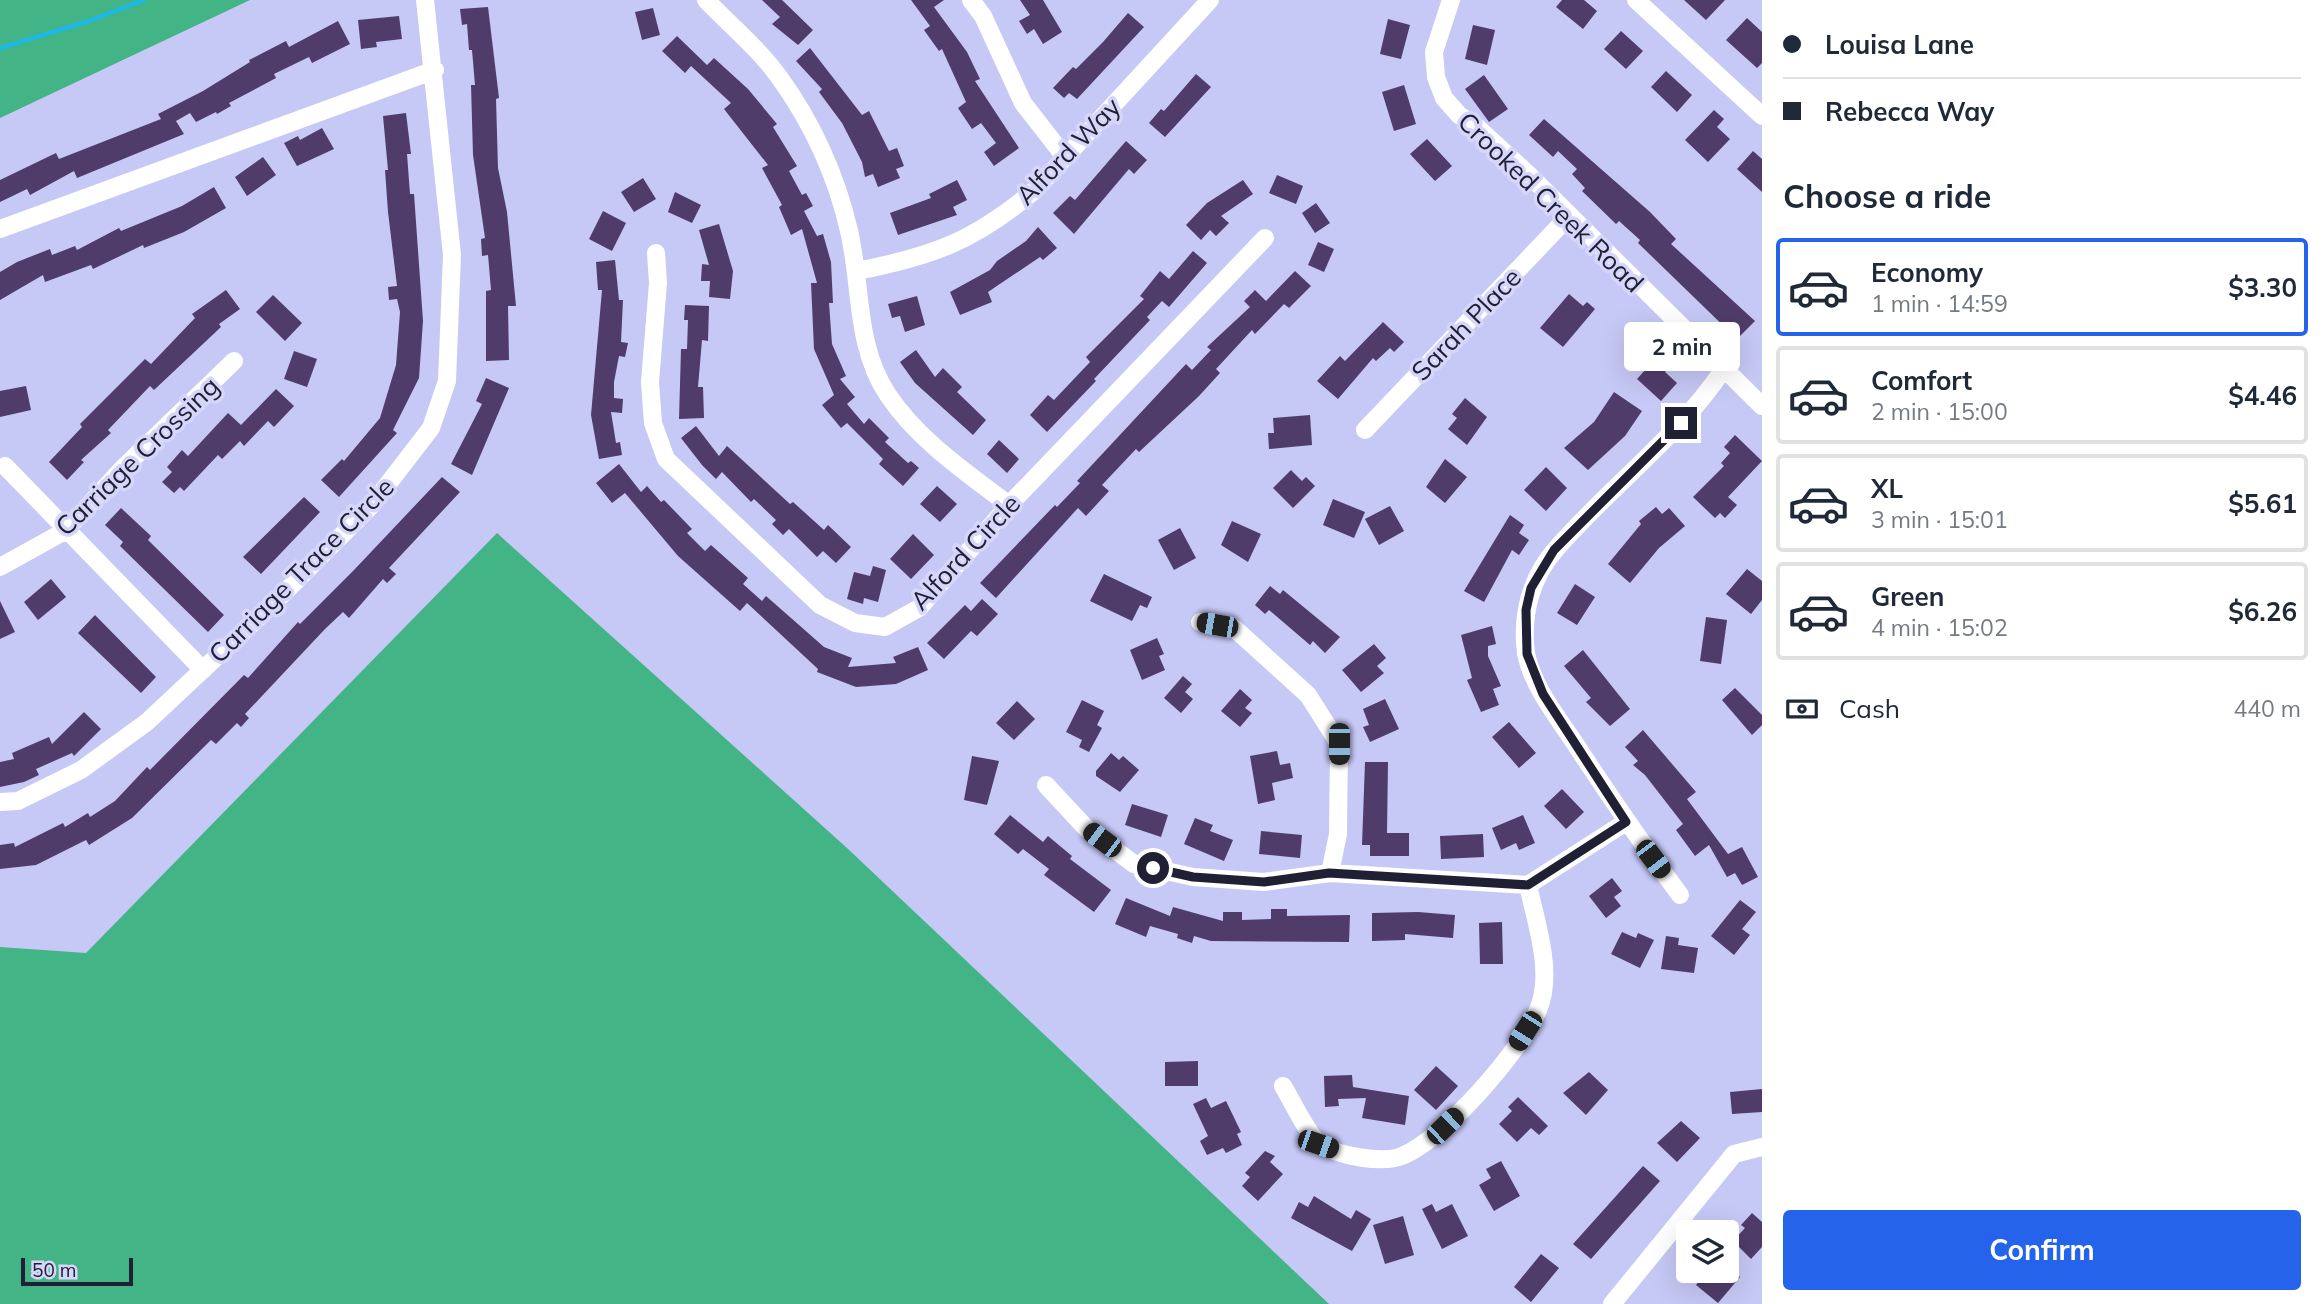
<!DOCTYPE html>
<meta charset="utf-8">
<style>
:root{--surface:#fff;--page:#f6f6f7;--text:#1f2937;--muted:#747a83;--line:#e0e1e3;--accent:#2563eb}
body{margin:0;font-family:Mulish,sans-serif;background:var(--page);color:var(--text);height:100vh;display:flex;flex-direction:column;font-size:26px;white-space:nowrap}
*{box-sizing:border-box;margin:0}
p{font-size:23px;color:var(--muted)}
.icon{flex:none;width:38px;height:38px;fill:none;stroke:currentColor;stroke-width:2;stroke-linecap:round;stroke-linejoin:round}
.map{position:relative;flex:1;overflow:hidden}
.side{display:flex;flex-direction:column;background:var(--surface);width:560px}
.side>*{flex:none}
.banner{display:grid;align-content:center;height:154px;padding:0 21px;background:var(--surface)}
.fabs{position:absolute;left:1676px;top:1220px;display:grid;gap:14px}
.fabs a{display:grid;place-items:center;width:63px;height:63px;border-radius:7px;background:var(--surface);box-shadow:0 7px 28px #0002;font-size:35px}
.scale{position:absolute;left:21px;bottom:18px;width:112px;box-sizing:border-box;padding-left:7px;border:4px solid #202035;border-top:0;font-size:19px;line-height:24px;white-space:nowrap;color:#202035;-webkit-text-stroke:5px #d5d6f9;paint-order:stroke}
.end{position:absolute;width:32px;height:32px;margin:-16px;border:9px solid #202035;background:#fff;box-shadow:0 0 0 4px #fff}
.from{border-radius:50%}
.bubble{position:absolute;height:49px;border-radius:7px;background:var(--surface);box-shadow:0 7px 28px #0002;font-size:23px;font-weight:700;line-height:49px;text-align:center}
.car{position:absolute;width:21px;height:42px;margin:-21px -10px;border-radius:9px;box-shadow:0 0 5px 2px #0007;background:linear-gradient(#222 24%,#8ab4d8 0 40%,#222 0 76%,#8ab4d8 0 86%,#222 0)}
.banner b{display:flex;align-items:center;gap:24px;height:66px;font-size:26px}
.banner b+b{border-top:2px solid var(--line)}
.banner i{width:18px;height:18px;background:var(--text)}
ul{padding:0;list-style:none}
li{display:flex;align-items:center;gap:21px;height:98px;margin:0 14px 10px;padding:0 7px;border:4px solid var(--line);border-radius:7px}
li div{flex:1}
li b{display:block;font-size:26px}
li em{font-style:normal;font-weight:700}
li.on{border-color:var(--accent)}
li>.icon{width:63px;height:63px;stroke-width:1.5}
h2{padding:0 21px;font-size:32px;line-height:84px}
.pay{display:flex;align-items:center;gap:18px;height:77px;padding:0 21px;font-size:26px}
.pay p{margin-inline-start:auto}
.action{display:flex;gap:14px;margin-top:auto;padding:14px 21px}
.action a{flex:1;height:80px;border-radius:7px;background:var(--accent);color:#fff;font-size:28px;font-weight:700;line-height:80px;text-align:center}
main{display:flex;flex:1;min-height:0}
.map>svg:first-child{display:block}
</style>
<main>
<div class="map">
<svg width="1762" height="1304" viewBox="0 0 1762 1304">
<rect width="100%" height="100%" fill="#c6c8f5"/>
<path fill="#42b486" d="M0,0H250L0,118Z
M497,533L847,848L1329,1304H0V947L86,953Z"/>
<g fill="none" stroke-linecap="round" stroke-linejoin="round">
<path stroke="#1db9e4" stroke-width="4.5" d="M0,48L89,21L144,0"/>
</g>
<path fill="#503c6a" d="M762,0H782L813,30L798,45L772,24L780,17Z
M911,0H944L934,7L967,52L980,79L975,81L1019,148L994,166L984,152L996,143L981,123L972,129L958,108L966,102L942,49L939,51L924,30L930,26Z
M1020,0H1043L1062,32L1043,44L1034,29L1027,34L1019,21L1030,15Z
M1562,0H1584L1597,11L1583,29L1556,7Z
M1684,0H1725L1706,20Z
M488,7L499,98L496,99L498,168L507,212L516,306H508L509,360L486,361V291L491,290L488,255L482,256L481,239L485,238L473,155L471,85H475L472,50H469L467,24L462,25L460,9Z
M653,8L660,35L642,40L635,12Z
M1128,13L1144,27L1077,99L1069,93L1064,98L1053,88L1073,67L1076,69L1103,42Z
M399,16L402,39L376,42L377,47L361,49L358,20Z
M1747,18L1762,32V63L1757,68L1726,40Z
M1388,19L1410,25L1401,59L1380,54Z
M338,21L350,44L312,63L309,57L274,74L276,78L229,103L231,106L217,114L216,112L196,122L190,113L176,121L184,134L77,178L74,171L30,195L27,189L0,202V180L56,153L59,159L161,119L158,114L203,91L250,62L249,60L286,41L289,47Z
M1473,25L1495,30L1487,65L1465,59Z
M1621,31L1643,51L1626,69L1604,49Z
M677,36L707,65L714,58L748,89L777,124L773,127L797,166L789,171L802,195L806,193L813,206L804,211L817,236L823,234L831,262L833,303H829L832,344L846,376L840,379L855,397L847,404L864,424L869,418L889,438L885,442L908,463L911,461L919,468L903,486L879,464L883,459L847,423L841,428L822,405L834,395L814,349L811,283H817L802,229L791,235L779,207L782,205L762,168L768,165L724,109L731,103L691,66L685,73L662,51Z
M810,48L862,115L869,111L889,151L897,148L904,166L896,169L900,178L878,187L873,174L865,177L862,162L842,123L819,92L822,89L796,61Z
M1666,71L1692,95L1677,112L1651,87Z
M1196,74L1211,87L1165,137L1149,123L1161,109L1164,111Z
M1484,75L1508,109L1489,122L1465,89Z
M1404,85L1416,124L1394,131L1382,92Z
M1714,110L1724,119L1717,127L1730,139L1708,162L1685,140Z
M406,113L411,154H407L410,194H414L423,321L419,378L393,430L397,433L339,497L321,480L342,459L344,461L380,418L396,365L400,312L397,299L389,300L388,287L397,286L388,212L385,170H388L383,116Z
M1544,119L1650,212L1676,239L1671,244L1755,321L1737,339L1638,243L1640,240L1619,221L1616,224L1582,191L1585,188L1572,174L1577,169L1558,151L1553,157L1529,135Z
M322,128L334,149L297,166L284,143L298,136L300,140Z
M1427,139L1452,166L1435,181L1410,154Z
M1126,141L1147,160L1134,174L1129,169L1074,234L1053,213L1070,196L1075,200Z
M1753,151L1762,159V192L1737,169Z
M263,157L276,175L247,196L235,177Z
M1277,175L1303,186L1296,204L1269,193Z
M643,178L656,199L634,212L621,192Z
M957,180L967,200L953,207L957,215L898,235L890,213L931,198L929,194Z
M1243,180L1253,194L1221,216L1229,223L1216,236L1210,230L1201,240L1186,225L1207,203Z
M214,187L226,208L184,232L144,248L143,245L93,269L91,265L45,282L43,275L0,300V272L17,262L50,249L52,255L75,246L77,250L119,228L121,231L182,206Z
M675,192L701,205L692,223L668,212Z
M1316,203L1330,223L1315,233L1302,213Z
M603,211L626,223L612,251L589,239Z
M719,224L733,271L730,299L709,297L710,281H701L702,264L709,265L699,230Z
M1038,227L1057,248L1043,260L1040,257L988,292L992,302L960,315L950,292L990,270L997,261L1026,241Z
M1318,242L1334,249L1324,272L1308,265Z
M1193,251L1207,263L1169,307L1162,301L1147,317L1150,320L1094,379L1096,381L1047,432L1030,415L1048,395L1054,400L1090,362L1086,357L1144,299L1140,296L1160,271L1169,279Z
M615,260L619,300H623L621,342L628,343L625,357L619,356L614,382V398L623,399L622,413L611,412L616,443L620,442L622,455L599,459L591,415L602,290H598L596,262Z
M1295,271L1311,286L1289,308L1284,304L1255,334L1252,330L1216,369L1220,373L1199,396L1139,452L1136,449L1102,485L1109,491L1086,516L1078,508L996,598L980,583L1055,505L1057,507L1080,483L1077,481L1186,364L1192,370L1211,350L1207,347L1250,307L1244,301L1255,290L1266,301Z
M226,290L240,309L219,324L221,327L154,390L150,386L108,430L111,433L81,460L84,462L67,480L49,462L82,427L80,424L145,359L151,364L195,318L192,314Z
M1569,294L1583,306L1587,302L1595,309L1563,347L1540,328Z
M273,295L302,323L285,341L256,312Z
M917,296L925,325L905,332L900,316L892,318L888,304Z
M685,305L709,306L708,341L702,340L698,387H703L704,418L679,419L681,349H687L688,320H684Z
M1383,322L1404,342L1394,352L1390,348L1376,361L1373,358L1338,399L1317,381L1340,356L1345,361Z
M916,350L935,377L943,368L962,387L957,392L986,420L973,435L915,383L900,362Z
M294,351L317,359L307,387L284,379Z
M1657,357L1668,368L1665,372L1677,383L1661,401L1637,379Z
M486,378L509,388L472,475L451,464L482,404L476,401Z
M26,386L31,410L0,417V391Z
M276,389L294,406L274,427L268,421L244,446L240,441L222,459L218,455L184,491L180,487L174,493L162,482L172,472L167,467L182,450L188,456L228,413L241,425Z
M1614,392L1642,411L1625,436L1588,470L1564,448L1594,422Z
M1465,398L1487,417L1467,445L1448,429L1457,418L1452,414Z
M1310,415L1312,445L1269,449L1268,433H1274L1273,418Z
M696,426L719,456L727,446L790,504L793,502L824,530L828,525L851,547L836,563L823,551L817,557L789,529L783,535L772,524L776,520L754,499L751,502L722,472L716,479L702,465L681,438Z
M1735,435L1762,461L1728,497L1737,505L1725,518L1720,513L1715,518L1693,497L1724,466L1721,463L1730,453L1724,447Z
M999,440L1019,459L1007,473L987,454Z
M1445,459L1467,477L1445,503L1426,487Z
M619,464L641,492L647,486L661,502L664,500L692,529L687,533L705,551L711,545L748,578L743,584L762,601L766,596L824,647L852,658L848,667L896,663L893,657L918,647L928,670L896,684L856,687L817,672L818,669L747,603L740,611L678,556L625,493L612,503L596,483Z
M1546,467L1567,488L1546,511L1524,490Z
M1291,470L1302,481L1306,477L1315,486L1293,508L1273,488Z
M442,477L460,492L389,568L396,574L387,583L383,579L349,618L343,612L325,629L245,714L249,718L241,727L237,723L216,744L211,740L132,818L89,845L86,840L36,865L0,869V845L14,843L15,847L63,823L65,827L88,813L90,817L115,801L147,767L150,770L244,675L248,678L298,622L300,624L354,570Z
M937,486L957,504L940,522L920,504Z
M304,497L320,512L261,574L243,557Z
M1333,499L1365,512L1354,538L1323,525Z
M1390,506L1404,531L1379,545L1365,519Z
M1656,507L1662,514L1669,508L1685,526L1659,548L1630,583L1608,564L1641,524L1639,521Z
M121,508L151,536L148,540L224,615L208,632L120,546L123,542L105,525Z
M1510,515L1524,525L1519,533L1529,540L1519,555L1512,550L1484,602L1464,591Z
M1232,521L1261,534L1248,562L1221,545Z
M1180,528L1196,558L1174,570L1158,540Z
M913,534L934,555L911,579L890,559Z
M873,566L886,570L878,602L864,598L863,604L847,599L854,572L870,576Z
M1747,569L1762,581V600L1751,614L1726,594Z
M1104,574L1152,597L1147,608L1140,605L1132,621L1090,601Z
M51,579L66,597L38,620L24,602Z
M1575,584L1595,597L1577,625L1557,613Z
M1270,586L1280,594L1283,590L1340,637L1325,653L1313,641L1310,645L1269,610L1265,614L1255,605Z
M982,599L998,614L977,636L971,631L944,659L927,643L965,605L971,611Z
M0,601L15,632L0,639Z
M95,615L156,677L141,693L78,633Z
M1706,617L1727,620L1721,664L1700,661Z
M1492,626L1496,644L1488,646V656L1501,686L1493,689L1499,705L1481,712L1467,680L1472,678L1461,635Z
M1157,638L1164,654L1159,656L1165,670L1142,680L1130,650Z
M1374,644L1386,658L1377,666L1384,673L1361,692L1342,670Z
M1583,650L1630,709L1610,726L1586,702L1591,698L1564,666Z
M1183,676L1192,684L1185,692L1193,699L1181,713L1164,698Z
M1735,688L1762,715V725L1752,735L1722,700Z
M1240,689L1252,700L1245,708L1252,713L1240,727L1221,711Z
M1385,699L1399,729L1370,742L1363,727L1369,725L1363,709Z
M1082,700L1104,711L1097,725L1102,728L1089,752L1079,747L1082,740L1066,732Z
M1017,701L1035,719L1014,740L996,723Z
M84,712L101,729L74,756L72,753L36,769L39,775L24,782L0,787V762L14,759L12,753L49,737L52,744Z
M1509,722L1536,753L1519,768L1492,737Z
M1643,730L1696,792L1687,799L1728,854L1742,847L1758,877L1742,885L1735,873L1727,877L1709,845L1695,856L1676,830L1683,824L1645,775L1633,765L1638,761L1625,747Z
M1277,751L1280,765L1290,763L1293,778L1272,783L1275,800L1258,804L1250,756Z
M1111,753L1119,760L1123,756L1139,770L1120,792L1096,776V771Z
M972,756L999,761L987,805L964,800Z
M1365,762H1388L1387,833H1409V856H1370V845H1362Z
M1562,789L1584,812L1566,829L1544,806Z
M1132,804L1168,815L1161,837L1125,825Z
M1010,815L1043,842L1048,836L1072,856L1070,859L1111,890L1094,912L1044,875L1049,869L1023,849L1018,854L994,834Z
M1523,815L1535,843L1519,850L1516,843L1501,850L1492,828Z
M1195,818L1213,825L1210,831L1233,840L1224,861L1184,844Z
M1261,831L1302,835L1300,858L1259,854Z
M1483,834L1484,857L1441,859L1440,836Z
M1612,878L1622,891L1614,897L1621,906L1606,918L1589,896Z
M1126,898L1170,916L1173,907L1223,921V912H1242V920L1271,919V909H1287V916L1350,915L1349,942L1211,941L1194,936L1192,943L1177,938L1178,934L1150,926L1146,937L1115,924Z
M1740,900L1756,912L1742,929L1750,935L1734,955L1711,936Z
M1418,912L1455,915L1453,938L1405,934V940L1372,941V913Z
M1502,922L1503,964H1480L1479,923Z
M1622,932L1636,938L1638,933L1654,940L1640,968L1611,954Z
M1666,936L1679,938L1678,945L1698,948L1694,973L1661,969Z
M1198,1061V1086H1165V1062Z
M1436,1066L1458,1086L1436,1110L1414,1090Z
M1589,1072L1608,1090L1586,1115L1563,1093Z
M1352,1075L1353,1087L1409,1096L1405,1125L1362,1118L1366,1098L1338,1099L1339,1106L1325,1107L1324,1076Z
M1762,1089V1112L1732,1114L1730,1092Z
M1518,1097L1548,1126L1539,1135L1531,1128L1517,1142L1499,1124L1512,1111L1508,1107Z
M1206,1098L1211,1108L1226,1101L1241,1132L1237,1134L1242,1145L1226,1153L1223,1148L1207,1155L1200,1141L1208,1136L1193,1104Z
M1681,1121L1700,1138L1677,1162L1657,1143Z
M1265,1151L1275,1156L1270,1162L1283,1174L1258,1201L1242,1186L1250,1177L1245,1173Z
M1501,1161L1520,1196L1494,1211L1479,1185L1491,1178L1486,1169Z
M1643,1166L1660,1181L1591,1259L1573,1244Z
M1314,1196L1351,1219L1356,1210L1371,1219L1352,1251L1291,1218L1299,1202L1308,1207Z
M1432,1204L1436,1212L1452,1204L1468,1236L1442,1249L1422,1209Z
M1752,1213L1762,1222V1247L1751,1259L1733,1241L1745,1228L1741,1225Z
M1403,1216L1414,1255L1385,1264L1373,1225Z
M1541,1254L1559,1268L1531,1302L1514,1287Z
M1708,1270H1732L1740,1277L1718,1303L1696,1285Z"/>
<g fill="none" stroke-linecap="round" stroke-linejoin="round">
<path stroke="#fff" stroke-width="18" d="M706,0C730,25 759,49 779,77C812,122 837,177 849,231C862,286 855,346 888,395C917,439 967,473 1009,505
M971,0L983,16L1023,103L1065,157
M1451,0L1434,52L1436,77L1444,98L1459,115L1477,127L1528,174L1762,406
M1636,0L1762,116
M0,229L435,70
M656,253L658,283L650,382L653,423L666,459L820,605L855,623L885,627L919,608L1009,505L1265,238
M857,271C934,256 974,241 1035,190L1210,0
M1365,430L1568,217
M5,466L203,670
M0,567L65,531L121,470L234,361
M1200,622L1234,628L1308,695L1339,744L1338,834L1330,873
M1046,785L1086,828L1134,864L1193,877L1264,882L1330,873L1528,885L1626,822
M0,802L18,801L81,770L147,722L272,605L371,506L431,428L447,381L452,255L425,0
M1680,895C1643,845 1608,794 1574,742C1556,715 1532,685 1526,653C1521,615 1531,577 1556,549C1610,487 1677,438 1723,370
M1283,1086C1291,1099 1309,1137 1320,1144C1338,1156 1382,1164 1402,1156C1443,1140 1521,1051 1538,1010C1554,973 1536,923 1528,885
M1612,1304L1734,1154L1762,1147"/>
</g>
<g fill="none" stroke-linecap="round" stroke-linejoin="round">
<path stroke="#202035" stroke-width="9" d="M1153,868L1193,877L1264,882L1329,873L1528,885L1626,822L1543,694L1527,654L1526,610L1531,588L1554,550L1681,423"/>
</g>
<g text-anchor="middle" dominant-baseline="central" stroke-width="7" stroke-linejoin="round" paint-order="stroke">
<g font-size="26" fill="#202035" stroke="#d5d6f9">
<text transform="translate(1068 151) rotate(-46)">Alford Way</text>
<text transform="translate(1551 202) rotate(44)">Crooked Creek Road</text>
<text transform="translate(1466 324) rotate(-46)">Sarah Place</text>
<text transform="translate(137 456) rotate(-44)">Carriage Crossing</text>
<text transform="translate(965 552) rotate(-47)">Alford Circle</text>
<text transform="translate(301 570) rotate(-45)">Carriage Trace Circle</text>
</g>
</g>
</svg>
<div class="fabs">
<a><svg class="icon" aria-label="layers" viewBox="0 0 24 24"><path d="M12 4l9 5-9 5-9-5zM3 14l9 5 9-5"/></svg></a>
</div>
<div class="scale">50 m</div>
<i class="end from" style="left:1153px;top:868px"></i>
<i class="end" style="left:1681px;top:423px"></i>
<div class="bubble" style="left:1624px;top:322px;width:116px">2 min</div>
<i class="car" style="left:1217px;top:625px;rotate:280deg"></i>
<i class="car" style="left:1339px;top:744px;rotate:180deg"></i>
<i class="car" style="left:1102px;top:840px;rotate:307deg"></i>
<i class="car" style="left:1653px;top:859px;rotate:143deg"></i>
<i class="car" style="left:1525px;top:1031px;rotate:212deg"></i>
<i class="car" style="left:1445px;top:1126px;rotate:46deg"></i>
<i class="car" style="left:1318px;top:1144px;rotate:109deg"></i>
</div>
<section class="side">
<div class="banner">
<b><i class="from"></i>Louisa Lane</b>
<b><i></i>Rebecca Way</b>
</div>
<h2>Choose a ride</h2>
<ul>
<li class="on"><svg class="icon" aria-label="car" viewBox="0 0 24 24"><path d="M5 17H2v-5l4-1 3-4h7l3 4 3 1v5h-3M9 17h6M6 11h13"/><circle cx="7" cy="17" r="2"/><circle cx="17" cy="17" r="2"/></svg><div><b>Economy</b><p>1 min · 14:59</p></div><em>$3.30</em></li>
<li><svg class="icon" aria-label="car" viewBox="0 0 24 24"><path d="M5 17H2v-5l4-1 3-4h7l3 4 3 1v5h-3M9 17h6M6 11h13"/><circle cx="7" cy="17" r="2"/><circle cx="17" cy="17" r="2"/></svg><div><b>Comfort</b><p>2 min · 15:00</p></div><em>$4.46</em></li>
<li><svg class="icon" aria-label="car" viewBox="0 0 24 24"><path d="M5 17H2v-5l4-1 3-4h7l3 4 3 1v5h-3M9 17h6M6 11h13"/><circle cx="7" cy="17" r="2"/><circle cx="17" cy="17" r="2"/></svg><div><b>XL</b><p>3 min · 15:01</p></div><em>$5.61</em></li>
<li><svg class="icon" aria-label="car" viewBox="0 0 24 24"><path d="M5 17H2v-5l4-1 3-4h7l3 4 3 1v5h-3M9 17h6M6 11h13"/><circle cx="7" cy="17" r="2"/><circle cx="17" cy="17" r="2"/></svg><div><b>Green</b><p>4 min · 15:02</p></div><em>$6.26</em></li>
</ul>
<div class="pay"><svg class="icon" aria-label="cash" viewBox="0 0 24 24"><path d="M3 7h18v10H3z"/><circle cx="12" cy="12" r="2"/></svg>Cash<p>440 m</p></div>
<div class="action"><a>Confirm</a></div>
</section>
</main>
